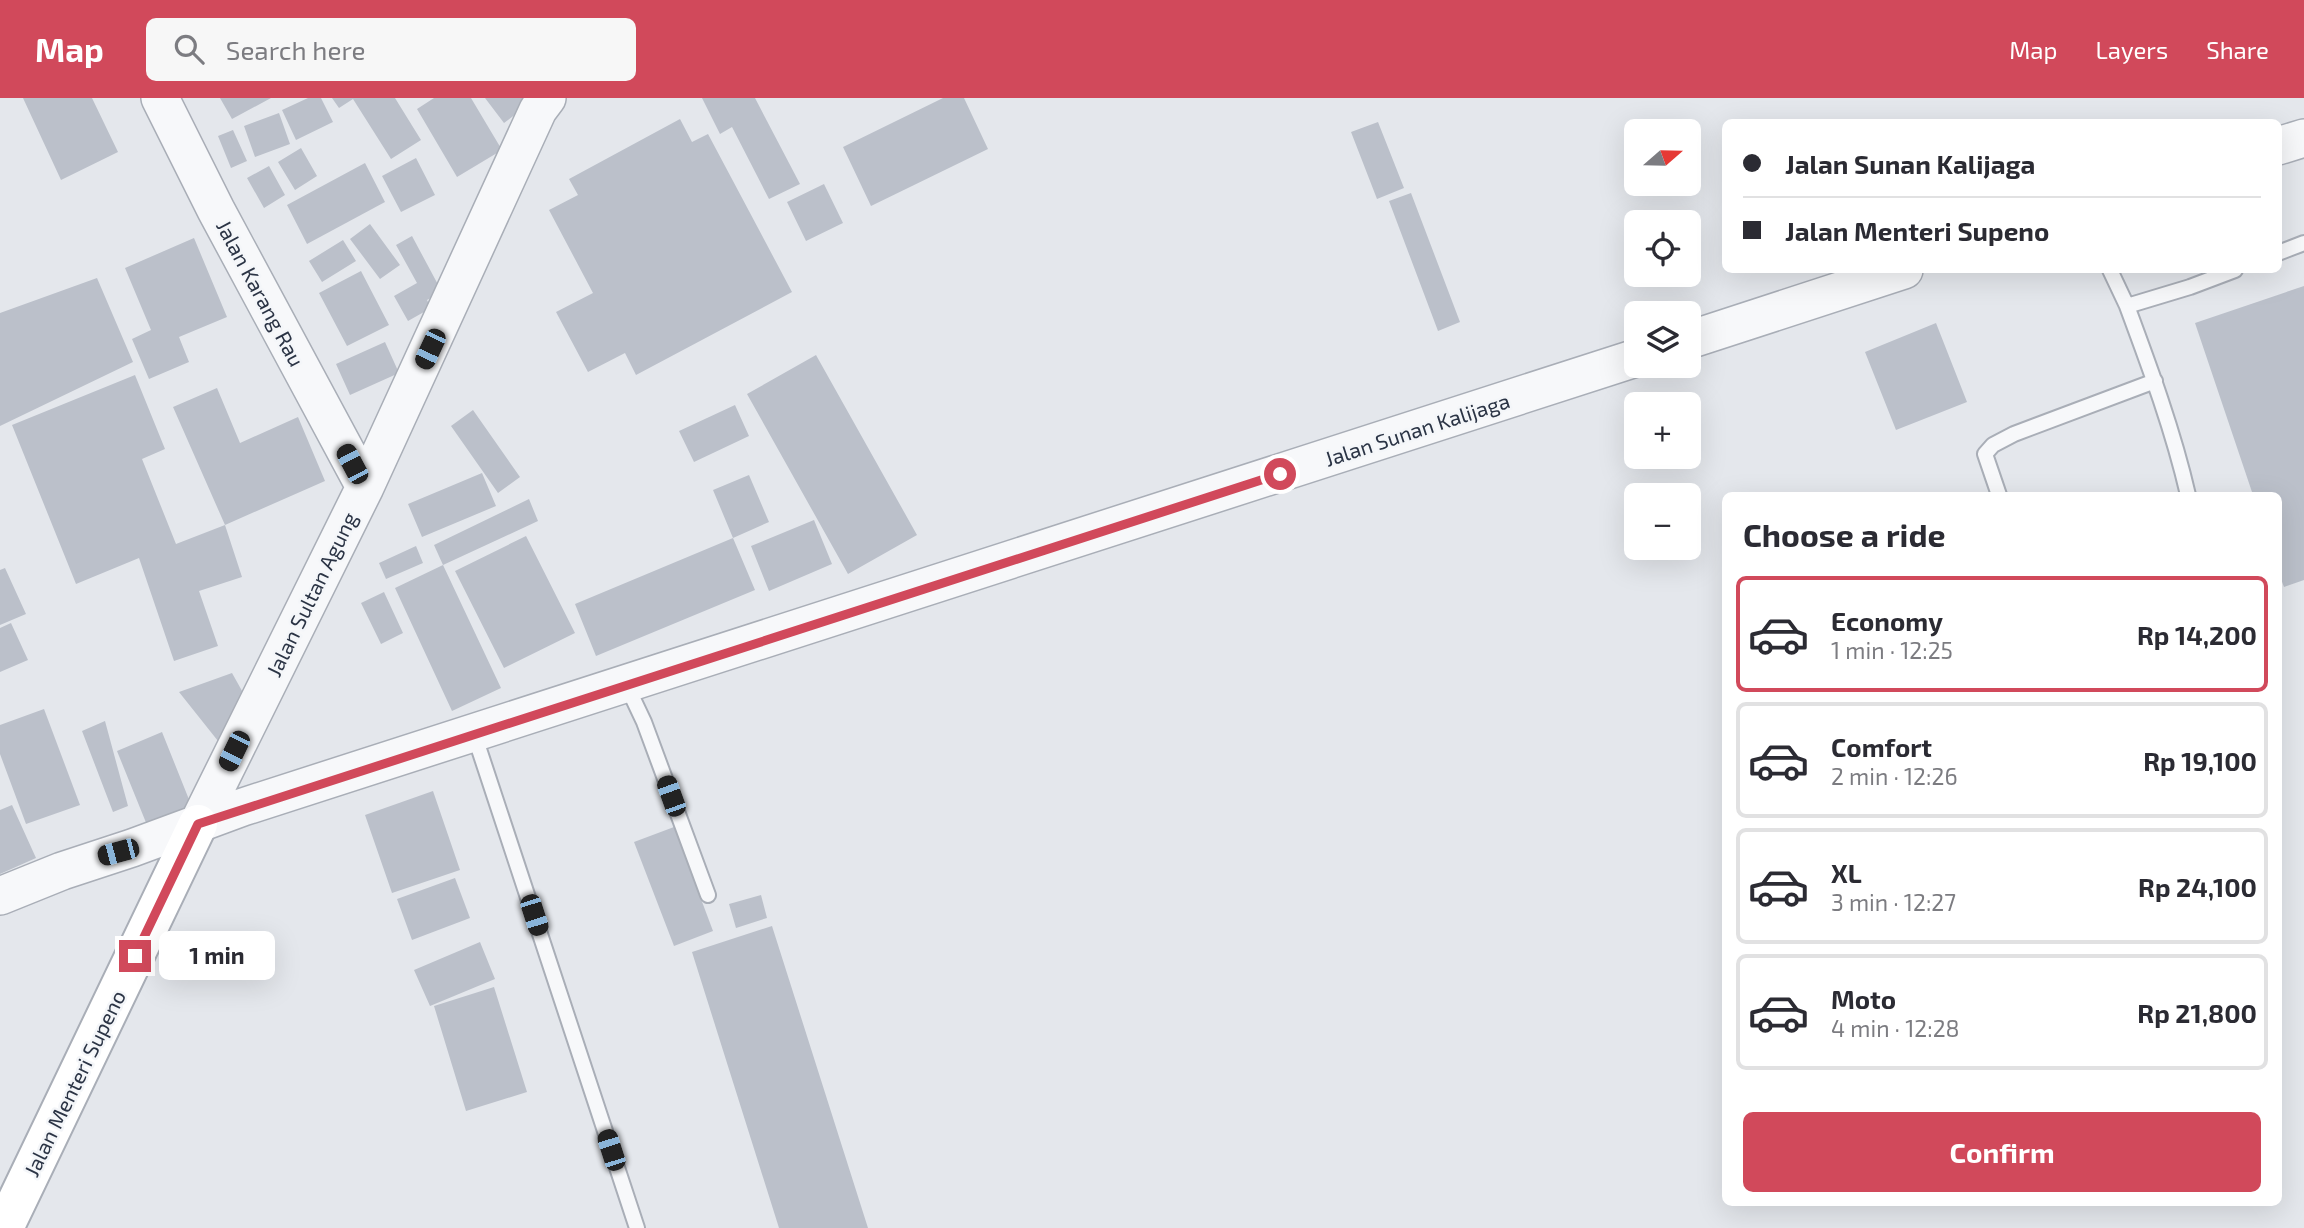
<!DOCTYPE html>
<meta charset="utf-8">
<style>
:root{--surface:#fff;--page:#f7f7f7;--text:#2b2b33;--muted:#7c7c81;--line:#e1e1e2;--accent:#d1495b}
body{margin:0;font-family:"Exo 2",sans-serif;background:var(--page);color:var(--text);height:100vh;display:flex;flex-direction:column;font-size:26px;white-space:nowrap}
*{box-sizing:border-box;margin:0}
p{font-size:23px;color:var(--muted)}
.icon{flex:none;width:38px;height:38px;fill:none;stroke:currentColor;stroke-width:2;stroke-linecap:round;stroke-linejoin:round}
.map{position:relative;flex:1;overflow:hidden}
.side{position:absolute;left:1722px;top:394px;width:560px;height:714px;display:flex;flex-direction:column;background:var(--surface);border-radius:10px;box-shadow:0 7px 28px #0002}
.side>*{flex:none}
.top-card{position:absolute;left:1722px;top:21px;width:560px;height:154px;border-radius:10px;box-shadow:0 7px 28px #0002;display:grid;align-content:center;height:154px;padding:0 21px;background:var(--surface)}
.needle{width:46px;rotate:70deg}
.controls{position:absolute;left:1624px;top:21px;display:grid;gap:14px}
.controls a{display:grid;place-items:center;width:77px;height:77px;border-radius:10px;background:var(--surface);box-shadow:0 7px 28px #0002;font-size:35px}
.end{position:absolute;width:32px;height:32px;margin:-16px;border:9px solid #d1495b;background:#fff;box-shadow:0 0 0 4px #fff}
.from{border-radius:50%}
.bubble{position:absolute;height:49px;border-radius:10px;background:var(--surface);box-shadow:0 7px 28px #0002;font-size:23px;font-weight:700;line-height:49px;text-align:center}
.car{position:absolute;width:21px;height:42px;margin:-21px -10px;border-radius:9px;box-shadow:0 0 5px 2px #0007;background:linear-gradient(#222 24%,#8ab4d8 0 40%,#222 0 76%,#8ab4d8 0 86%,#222 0)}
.top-card b{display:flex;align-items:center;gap:24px;height:66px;font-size:26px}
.top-card b+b{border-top:2px solid var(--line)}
.top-card i{width:18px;height:18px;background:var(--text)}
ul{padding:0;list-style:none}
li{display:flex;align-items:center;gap:21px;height:116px;margin:0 14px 10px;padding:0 7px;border:4px solid var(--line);border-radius:10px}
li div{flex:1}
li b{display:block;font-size:26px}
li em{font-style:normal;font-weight:700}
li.current{border-color:var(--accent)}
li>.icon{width:63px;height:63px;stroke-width:1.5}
h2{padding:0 21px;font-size:32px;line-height:84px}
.button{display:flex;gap:14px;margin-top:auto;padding:14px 21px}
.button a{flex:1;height:80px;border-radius:10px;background:var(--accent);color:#fff;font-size:28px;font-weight:700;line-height:80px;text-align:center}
header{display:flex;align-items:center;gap:42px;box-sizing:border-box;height:98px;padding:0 35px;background:var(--accent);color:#fff}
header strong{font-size:33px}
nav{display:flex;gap:38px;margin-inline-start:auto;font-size:24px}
.search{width:490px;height:63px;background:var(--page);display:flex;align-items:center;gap:18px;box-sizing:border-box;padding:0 24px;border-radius:10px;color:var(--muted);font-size:26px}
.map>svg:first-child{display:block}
</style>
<header>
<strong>Map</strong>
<div class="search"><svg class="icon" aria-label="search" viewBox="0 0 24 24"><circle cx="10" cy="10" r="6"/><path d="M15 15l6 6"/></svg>Search here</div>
<nav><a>Map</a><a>Layers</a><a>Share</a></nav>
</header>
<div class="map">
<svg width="2304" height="1130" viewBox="0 0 2304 1130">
<rect width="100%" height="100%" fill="#e4e7ec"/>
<path fill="#bbc0ca" d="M23,0H92L118,54L61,82Z
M220,0H271L232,21Z
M308,0H321L333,24L296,42L282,12Z
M332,0H395L421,42L391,61L353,1L339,10Z
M434,0H471L502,52L457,79L417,11Z
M485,0H537L504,25Z
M702,0H755L800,86L769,101L732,29L720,36Z
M943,0H964L988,51L871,108L843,49Z
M279,15L290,46L255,59L244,28Z
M680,21L692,44L708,36L792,194L636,277L625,255L588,274L556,214L593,195L549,112L578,97L569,81Z
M1378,24L1404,90L1377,101L1351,34Z
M233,32L247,63L231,70L218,38Z
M301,50L317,78L295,92L278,64Z
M416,60L435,97L401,114L382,78Z
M365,65L385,104L307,146L287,107Z
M269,68L285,97L264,110L247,80Z
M824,86L843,125L806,143L787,104Z
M1411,95L1460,224L1438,233L1389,103Z
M370,126L400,167L380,181L350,141Z
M412,138L442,194L427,202L431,210L408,223L394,198L417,185L396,147Z
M194,140L227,219L179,239L189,264L149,281L132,241L151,232L125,170Z
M343,142L356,163L322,184L309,163Z
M361,173L389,227L347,248L319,195Z
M97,180L133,264L0,328V215Z
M2304,188V482L2284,489L2278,473V397H2253L2195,225Z
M1936,225L1967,304L1896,332L1865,254Z
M385,244L399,275L350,297L336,266Z
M816,257L917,437L848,476L747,296Z
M135,277L165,351L142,361L176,446L225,427L242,479L199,493L218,548L174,563L139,460L76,486L12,327Z
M217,290L240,345L298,319L325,383L225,427L173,309Z
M735,307L749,338L694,364L679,333Z
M473,312L520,379L498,395L451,328Z
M482,375L496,408L422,439L408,406Z
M749,377L769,424L733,440L713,392Z
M529,401L538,423L443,467L434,447Z
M814,422L832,466L769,493L751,448Z
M526,438L575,535L504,570L455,473Z
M733,440L755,492L596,558L575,506Z
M416,448L423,465L386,481L379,465Z
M443,467L501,590L452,613L395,490Z
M5,470L26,516L0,527V472Z
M384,494L403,535L381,546L361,505Z
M11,525L28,562L0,574V530Z
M232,575L246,600L218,643L179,594Z
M44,611L80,707L26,726L0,656V627Z
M105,623L128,708L113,714L82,633Z
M162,634L194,714L149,732L117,653Z
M433,693L460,772L392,795L365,717Z
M12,707L36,760L0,776V712Z
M674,729L713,833L674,848L634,744Z
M455,780L470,820L412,842L397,801Z
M761,797L767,820L736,830L729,806Z
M772,828L868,1130H779L692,854Z
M480,844L495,881L430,908L414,872Z
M494,889L527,994L466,1013L434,908Z"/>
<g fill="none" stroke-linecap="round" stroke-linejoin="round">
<g stroke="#a9aeb7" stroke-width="18">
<path id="service" d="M2278,155L2304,145
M2110,172L2127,208L2190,189L2235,172
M2127,208C2150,270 2173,332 2188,397
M1999,397L1985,356L1993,347L2014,336L2155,283
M627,588L644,624L708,797
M474,636L637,1130"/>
</g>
<g stroke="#a9aeb7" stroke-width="40">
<path id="tertiary" d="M160,0L216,112L365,389
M2278,48L2304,40
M1689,242L1904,172
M198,726L365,389L538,12L547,0
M0,798L62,773L132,750L243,709L1636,260"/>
</g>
<g stroke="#a9aeb7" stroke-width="42">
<path id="secondary" d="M4,1130L198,726"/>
</g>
<use href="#service" stroke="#f7f8fa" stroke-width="14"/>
<use href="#tertiary" stroke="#f7f8fa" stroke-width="37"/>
<use href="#secondary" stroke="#fff" stroke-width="38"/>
</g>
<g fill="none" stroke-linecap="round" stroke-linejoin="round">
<path stroke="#d1495b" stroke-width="9" d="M135,858L198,726L1280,376"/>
</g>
<g text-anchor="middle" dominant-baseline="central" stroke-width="5" stroke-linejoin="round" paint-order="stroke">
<g font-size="21" fill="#2b3445" stroke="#f4f6f9">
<text transform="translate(261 195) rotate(62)">Jalan Karang Rau</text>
<text transform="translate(1417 331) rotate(-18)">Jalan Sunan Kalijaga</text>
<text transform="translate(311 496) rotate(-64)">Jalan Sultan Agung</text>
<text transform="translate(74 985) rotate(-64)">Jalan Menteri Supeno</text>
</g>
</g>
</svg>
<div class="controls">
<a><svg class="needle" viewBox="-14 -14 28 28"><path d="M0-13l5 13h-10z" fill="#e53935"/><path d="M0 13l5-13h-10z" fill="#7c7c81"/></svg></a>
<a><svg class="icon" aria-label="locate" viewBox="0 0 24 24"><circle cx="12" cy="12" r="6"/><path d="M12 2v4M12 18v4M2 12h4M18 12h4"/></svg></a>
<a><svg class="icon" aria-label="layers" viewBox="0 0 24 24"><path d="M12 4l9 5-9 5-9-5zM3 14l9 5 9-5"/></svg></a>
<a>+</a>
<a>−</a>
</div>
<i class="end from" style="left:1280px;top:376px"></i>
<i class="end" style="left:135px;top:858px"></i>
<div class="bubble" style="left:159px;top:833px;width:116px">1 min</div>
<i class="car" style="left:430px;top:251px;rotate:205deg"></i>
<i class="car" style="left:352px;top:366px;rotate:332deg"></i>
<i class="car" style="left:234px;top:653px;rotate:206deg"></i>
<i class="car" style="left:671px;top:698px;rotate:340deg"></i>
<i class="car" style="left:118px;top:754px;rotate:255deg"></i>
<i class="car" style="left:534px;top:817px;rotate:162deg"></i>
<i class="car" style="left:611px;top:1052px;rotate:342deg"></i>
<div class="top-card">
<b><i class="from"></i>Jalan Sunan Kalijaga</b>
<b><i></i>Jalan Menteri Supeno</b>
</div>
<section class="side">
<h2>Choose a ride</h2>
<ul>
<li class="current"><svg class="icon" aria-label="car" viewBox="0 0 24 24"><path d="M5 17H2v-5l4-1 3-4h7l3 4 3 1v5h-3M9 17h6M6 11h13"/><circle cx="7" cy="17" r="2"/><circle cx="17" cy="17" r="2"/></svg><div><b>Economy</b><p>1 min · 12:25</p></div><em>Rp 14,200</em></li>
<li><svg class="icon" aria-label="car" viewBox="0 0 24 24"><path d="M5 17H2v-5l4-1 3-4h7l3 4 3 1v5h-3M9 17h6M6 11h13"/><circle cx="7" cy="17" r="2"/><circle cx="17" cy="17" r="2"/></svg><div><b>Comfort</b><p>2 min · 12:26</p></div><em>Rp 19,100</em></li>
<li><svg class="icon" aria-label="car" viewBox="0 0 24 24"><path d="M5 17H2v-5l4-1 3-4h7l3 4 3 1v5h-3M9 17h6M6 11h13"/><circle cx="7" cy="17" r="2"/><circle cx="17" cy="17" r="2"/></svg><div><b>XL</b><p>3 min · 12:27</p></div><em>Rp 24,100</em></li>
<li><svg class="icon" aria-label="car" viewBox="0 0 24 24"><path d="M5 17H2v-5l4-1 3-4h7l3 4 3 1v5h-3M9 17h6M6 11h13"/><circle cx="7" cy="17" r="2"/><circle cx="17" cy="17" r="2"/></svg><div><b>Moto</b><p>4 min · 12:28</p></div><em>Rp 21,800</em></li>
</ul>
<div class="button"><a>Confirm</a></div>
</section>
</div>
